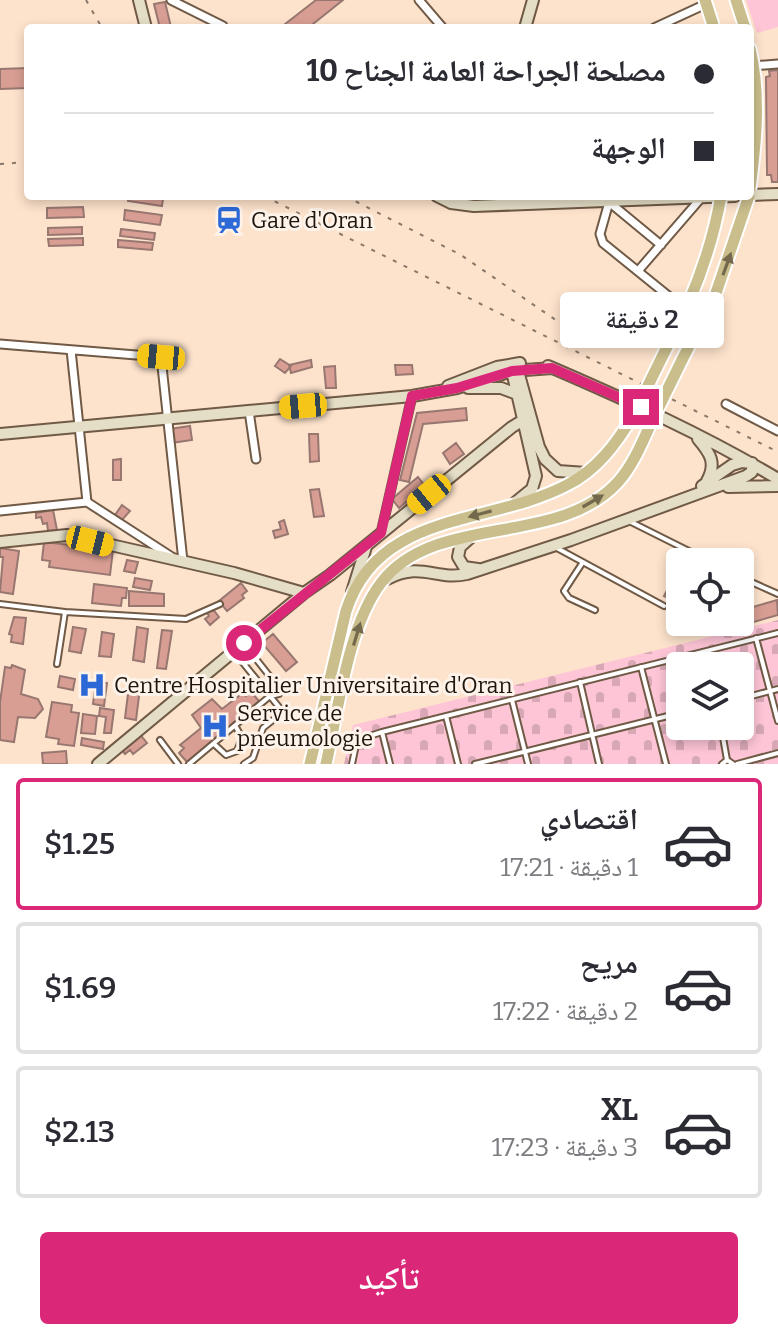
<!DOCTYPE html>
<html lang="ar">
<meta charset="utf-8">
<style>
:root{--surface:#fff;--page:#f7f7f7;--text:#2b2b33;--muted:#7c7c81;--line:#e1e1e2;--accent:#db2777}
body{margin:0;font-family:Bitter,"Noto Naskh Arabic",serif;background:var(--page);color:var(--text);direction:rtl;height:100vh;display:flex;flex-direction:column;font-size:30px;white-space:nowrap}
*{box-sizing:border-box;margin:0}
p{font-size:26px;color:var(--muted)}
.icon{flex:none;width:44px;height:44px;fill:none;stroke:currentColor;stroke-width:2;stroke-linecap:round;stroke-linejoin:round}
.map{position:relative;height:764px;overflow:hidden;direction:ltr}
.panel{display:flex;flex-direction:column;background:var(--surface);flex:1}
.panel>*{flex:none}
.top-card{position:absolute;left:24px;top:24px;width:730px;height:176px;border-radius:8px;box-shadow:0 4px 12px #0003;direction:rtl;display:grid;align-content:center;height:176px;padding:0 40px;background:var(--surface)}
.buttons{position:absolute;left:666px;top:548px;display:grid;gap:16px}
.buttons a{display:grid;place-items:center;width:88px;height:88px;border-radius:8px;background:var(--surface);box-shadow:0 4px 12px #0003;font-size:40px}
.end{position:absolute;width:36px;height:36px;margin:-18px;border:10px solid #db2777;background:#fff;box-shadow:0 0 0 4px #fff}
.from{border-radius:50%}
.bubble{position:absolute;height:56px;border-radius:8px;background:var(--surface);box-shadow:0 4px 12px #0003;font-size:26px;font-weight:600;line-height:56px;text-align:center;direction:rtl}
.car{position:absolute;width:24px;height:48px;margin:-24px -12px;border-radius:10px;box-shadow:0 0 6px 2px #0007;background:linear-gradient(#f5c518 24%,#345 0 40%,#f5c518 0 76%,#345 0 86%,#f5c518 0)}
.top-card b{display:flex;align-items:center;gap:28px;height:76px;font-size:30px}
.top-card b+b{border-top:2px solid var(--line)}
.top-card i{width:20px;height:20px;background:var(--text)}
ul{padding:14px 0 0;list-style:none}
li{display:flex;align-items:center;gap:24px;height:132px;margin:0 16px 12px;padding:0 24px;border:4px solid var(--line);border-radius:8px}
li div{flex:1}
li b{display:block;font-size:30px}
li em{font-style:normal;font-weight:600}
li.on{border-color:var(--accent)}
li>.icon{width:72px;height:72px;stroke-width:1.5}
.button{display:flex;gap:16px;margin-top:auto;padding:16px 40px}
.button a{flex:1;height:92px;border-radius:8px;background:var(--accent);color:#fff;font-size:32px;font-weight:600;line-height:92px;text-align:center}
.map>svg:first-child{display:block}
</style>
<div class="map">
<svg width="778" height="764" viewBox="0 0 778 764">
<defs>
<pattern id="cemetery-stones" width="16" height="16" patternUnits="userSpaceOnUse" patternTransform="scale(2)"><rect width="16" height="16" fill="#fdc5d6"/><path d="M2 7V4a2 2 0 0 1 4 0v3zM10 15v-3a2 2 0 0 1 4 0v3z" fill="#d8a8b6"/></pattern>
</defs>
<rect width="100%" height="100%" fill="#fde3cc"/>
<path fill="#fdc5d6" d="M746,0H778V27L757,33Z"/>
<path fill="url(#cemetery-stones)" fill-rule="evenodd" d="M778,620V764H344L353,725ZM680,666H740V726H680Z"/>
<path fill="#d89e93" stroke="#987771" stroke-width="2" d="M316,0H343L308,28H280Z
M165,2L171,27V28H160L154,4Z
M28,68V88L0,89V69Z
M778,70V182H772L771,175H767L766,77L770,76L769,71Z
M46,196H81V199H47Z
M129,196L163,199L162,206L128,201Z
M83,207L84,217L47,218V208Z
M125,210L162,215L160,225L124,220Z
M82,227V234L48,235V228Z
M121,229L155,233L154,240L120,236Z
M83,238V245L49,246L48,239Z
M118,240L153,243L152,250L118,247Z
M280,359L291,366L285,373L275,366Z
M311,360L312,367L291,373L289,365Z
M395,365H412L413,374L396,375Z
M335,366L336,388H326L324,367Z
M466,408L467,420L423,424L409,482L400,480L417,413Z
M190,426L192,440L171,443L169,429Z
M309,434H318L319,461L310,462Z
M456,443L464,454L450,464L443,453Z
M121,459V480H113V460Z
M418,477L425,486L399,508L392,499Z
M319,489L324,516L314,517L310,490Z
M122,505L130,511L122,520L115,515Z
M53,510L57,530L48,531L47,523L43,524L41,517L36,518V513Z
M284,520L288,534L275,538L273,531L281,529L279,522Z
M44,542L113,550L110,575L49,567L50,561L42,560Z
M0,548L19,551L13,594L0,592L3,557H0Z
M127,560L138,562L135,573L124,571Z
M680,565V604L664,596Z
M135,578L152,581L150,590L133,587Z
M241,583L247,591L242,595L244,598L227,611L219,601Z
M94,584L127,588L126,598H122L121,606L92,603Z
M129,591L164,594V606H129Z
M777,600L778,615L750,623L748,617H745L743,610Z
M212,608L219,617L210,625L205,619L209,616L207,613Z
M14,617L26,618L23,644L11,642L12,635L9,634Z
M73,627L86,629L81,653L69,651Z
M137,627L148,629L144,662L133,660Z
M162,630L172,631L166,669L157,668Z
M102,632L114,634L111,657L99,656Z
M273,634L297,662L286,671L262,643Z
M12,665L25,670L21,694L38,699L43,709L35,718L18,717L14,742L0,740V702L5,667L11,668Z
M60,676L75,679L73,690L58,687Z
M96,681L107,683L104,706L93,704Z
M129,686L140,688L136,720L125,718Z
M244,692L246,696L251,692L259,701L187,762L179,753L184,748L180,745L201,728L192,715L212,699L222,709Z
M52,702L72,705L71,712L79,713L74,746L58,744L59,739L46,737Z
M100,708L114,710L111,733H104L106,717L99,716Z
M83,714L97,716L95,734L81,733Z
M139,733L147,743L133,754L130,750L125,754L120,748Z
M82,738L104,742L103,749L81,745Z
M66,751L67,764H43L42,753Z"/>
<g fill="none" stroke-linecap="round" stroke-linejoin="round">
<g stroke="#705a46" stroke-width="8">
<path id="lane" d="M631,522L711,562
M555,547L664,606
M583,562L564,591L569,598L595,610
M740,577L778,594
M0,604L65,612
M756,638L778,721
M235,653L270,696L279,694V688L245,645
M57,664L65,612L186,619L220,604
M641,667L666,764
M580,682L599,764
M740,699L778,689
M512,700L528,764
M446,716L458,764
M721,726L727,760
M382,732L390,764
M160,740L178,764
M214,744L226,755L237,751L242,738L236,727
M189,764L270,696L283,712L263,728L253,758L244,764
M352,764L357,740L382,732L778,633
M475,764L680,713
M722,764L727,760L733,764
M737,764L778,753"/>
</g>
<g stroke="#705a46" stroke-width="11">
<path id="street" d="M171,0L223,26
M419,0L443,28
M654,28L706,4
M752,66L778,64
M661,245L609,202L600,234L603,243L687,311
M638,271L702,197
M0,344L161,357L183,561
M71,350L87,502
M726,404L778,431
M249,411L256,459
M87,502L172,557
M0,511L87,502
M381,533L412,396"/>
</g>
<g stroke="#705a46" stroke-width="14">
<path id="secondary" d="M139,0L146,28
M525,28L533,0
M750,195L778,194
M437,196L451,203L474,206L735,196
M513,366L512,371L536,476L532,489L516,502
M548,366C627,400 704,435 778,479
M518,371L539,447L545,459L558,471L586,473
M448,386L497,367L520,363
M468,388H501L517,394
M0,434L412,396L457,388L512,371L552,368
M698,439C710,453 717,463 707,481
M728,487L778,486
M470,538L460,547L458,557L464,567L478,569
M0,542L67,535L234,573L304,593
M387,579C422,561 436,581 467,574L571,540L746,476L752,472V463L742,462L732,465L702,486
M352,592L366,547
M98,764L304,593L330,575L512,427L530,416"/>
</g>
<g stroke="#fff" stroke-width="15">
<path id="primary" d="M705,0L714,28
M736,0L745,28
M750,49C761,94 756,143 750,188
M664,353C692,302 711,253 721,196
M682,360L716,293L749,196
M310,764L346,611C378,510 489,526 567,485C597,470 617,443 634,414
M326,764C338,711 348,626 381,583C435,512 558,548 618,482C633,465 642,443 651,423"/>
</g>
<use href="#lane" stroke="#fff" stroke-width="4"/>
<use href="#street" stroke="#fff" stroke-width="7"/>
<use href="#secondary" stroke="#e4dec6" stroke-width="10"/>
<use href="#primary" stroke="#cabe8d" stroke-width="11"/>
<path stroke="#897869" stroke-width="2" stroke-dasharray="4 8" stroke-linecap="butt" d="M86,0L102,28
M0,164L28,162
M264,196L778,452
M345,196L461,255L563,325"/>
<g stroke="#fff" stroke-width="15" stroke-linecap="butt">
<path id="primary-bridge" d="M634,414L664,353
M651,423L682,360"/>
</g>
<use href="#primary-bridge" stroke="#cabe8d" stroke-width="11"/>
</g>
<defs><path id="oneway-solid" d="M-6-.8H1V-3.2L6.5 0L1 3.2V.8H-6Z" transform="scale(2)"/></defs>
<g fill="#74694c">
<use href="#oneway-solid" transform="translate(727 264) rotate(-70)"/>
<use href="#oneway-solid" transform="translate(593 501) rotate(-30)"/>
<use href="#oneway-solid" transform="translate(480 514) rotate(165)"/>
<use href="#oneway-solid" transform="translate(357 634) rotate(-73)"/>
</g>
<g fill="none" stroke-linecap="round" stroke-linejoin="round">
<path stroke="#db2777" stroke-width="10" d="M244,643L381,533L412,396L457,388L512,371L552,368L641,407"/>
</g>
<defs>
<g id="station-bare" transform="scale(2.16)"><path d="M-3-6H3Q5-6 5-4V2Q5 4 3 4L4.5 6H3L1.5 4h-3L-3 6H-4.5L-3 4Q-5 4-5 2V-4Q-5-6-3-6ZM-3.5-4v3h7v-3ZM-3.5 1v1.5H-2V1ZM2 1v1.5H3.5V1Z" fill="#2c68d6" stroke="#fef3ea" stroke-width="2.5" paint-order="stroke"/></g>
<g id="hospital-bare" transform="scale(2.16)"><path d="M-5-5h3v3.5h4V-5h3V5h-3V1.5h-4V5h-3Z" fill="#2c68d6" stroke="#fef3ea" stroke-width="2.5" paint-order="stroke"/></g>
</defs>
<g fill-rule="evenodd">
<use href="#station-bare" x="229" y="220"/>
<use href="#hospital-bare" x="92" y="685"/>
<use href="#hospital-bare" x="215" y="726"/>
</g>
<g text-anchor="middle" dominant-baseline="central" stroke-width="6" stroke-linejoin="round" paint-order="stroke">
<g font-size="22" fill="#1d140c" stroke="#fef3ea" text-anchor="start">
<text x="251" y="220">Gare d'Oran</text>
<text x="114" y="685">Centre Hospitalier Universitaire d'Oran</text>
<text x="237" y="713">Service de<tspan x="237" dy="25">pneumologie</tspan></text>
</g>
</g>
</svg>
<div class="buttons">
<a><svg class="icon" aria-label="locate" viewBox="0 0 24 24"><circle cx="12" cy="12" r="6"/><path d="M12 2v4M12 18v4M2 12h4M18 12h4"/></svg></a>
<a><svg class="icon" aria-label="layers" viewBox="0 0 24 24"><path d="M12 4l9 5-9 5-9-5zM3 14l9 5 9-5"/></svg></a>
</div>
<i class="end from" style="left:244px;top:643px"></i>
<i class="end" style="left:641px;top:407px"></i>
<div class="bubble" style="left:560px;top:292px;width:164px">2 دقيقة</div>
<i class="car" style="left:161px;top:357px;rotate:275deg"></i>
<i class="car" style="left:303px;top:406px;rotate:265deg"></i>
<i class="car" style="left:429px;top:494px;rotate:231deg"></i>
<i class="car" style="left:90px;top:541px;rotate:104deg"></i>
<div class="top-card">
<b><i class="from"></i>مصلحة الجراحة العامة الجناح 10</b>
<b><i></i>الوجهة</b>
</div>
</div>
<section class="panel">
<ul>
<li class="on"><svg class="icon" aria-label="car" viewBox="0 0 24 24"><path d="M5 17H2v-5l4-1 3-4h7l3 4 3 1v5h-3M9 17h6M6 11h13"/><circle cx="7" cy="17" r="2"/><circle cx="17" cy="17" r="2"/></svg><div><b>اقتصادي</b><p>1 دقيقة · 17:21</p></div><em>$1.25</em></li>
<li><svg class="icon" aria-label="car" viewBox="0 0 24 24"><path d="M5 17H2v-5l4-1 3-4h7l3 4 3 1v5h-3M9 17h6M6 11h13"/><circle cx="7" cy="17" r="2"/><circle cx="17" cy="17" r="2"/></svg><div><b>مريح</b><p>2 دقيقة · 17:22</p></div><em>$1.69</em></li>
<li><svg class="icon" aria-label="car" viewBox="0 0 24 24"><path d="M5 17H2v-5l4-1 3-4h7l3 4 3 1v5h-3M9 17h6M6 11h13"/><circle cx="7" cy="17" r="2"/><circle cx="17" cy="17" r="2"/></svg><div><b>XL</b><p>3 دقيقة · 17:23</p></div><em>$2.13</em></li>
</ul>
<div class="button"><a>تأكيد</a></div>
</section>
